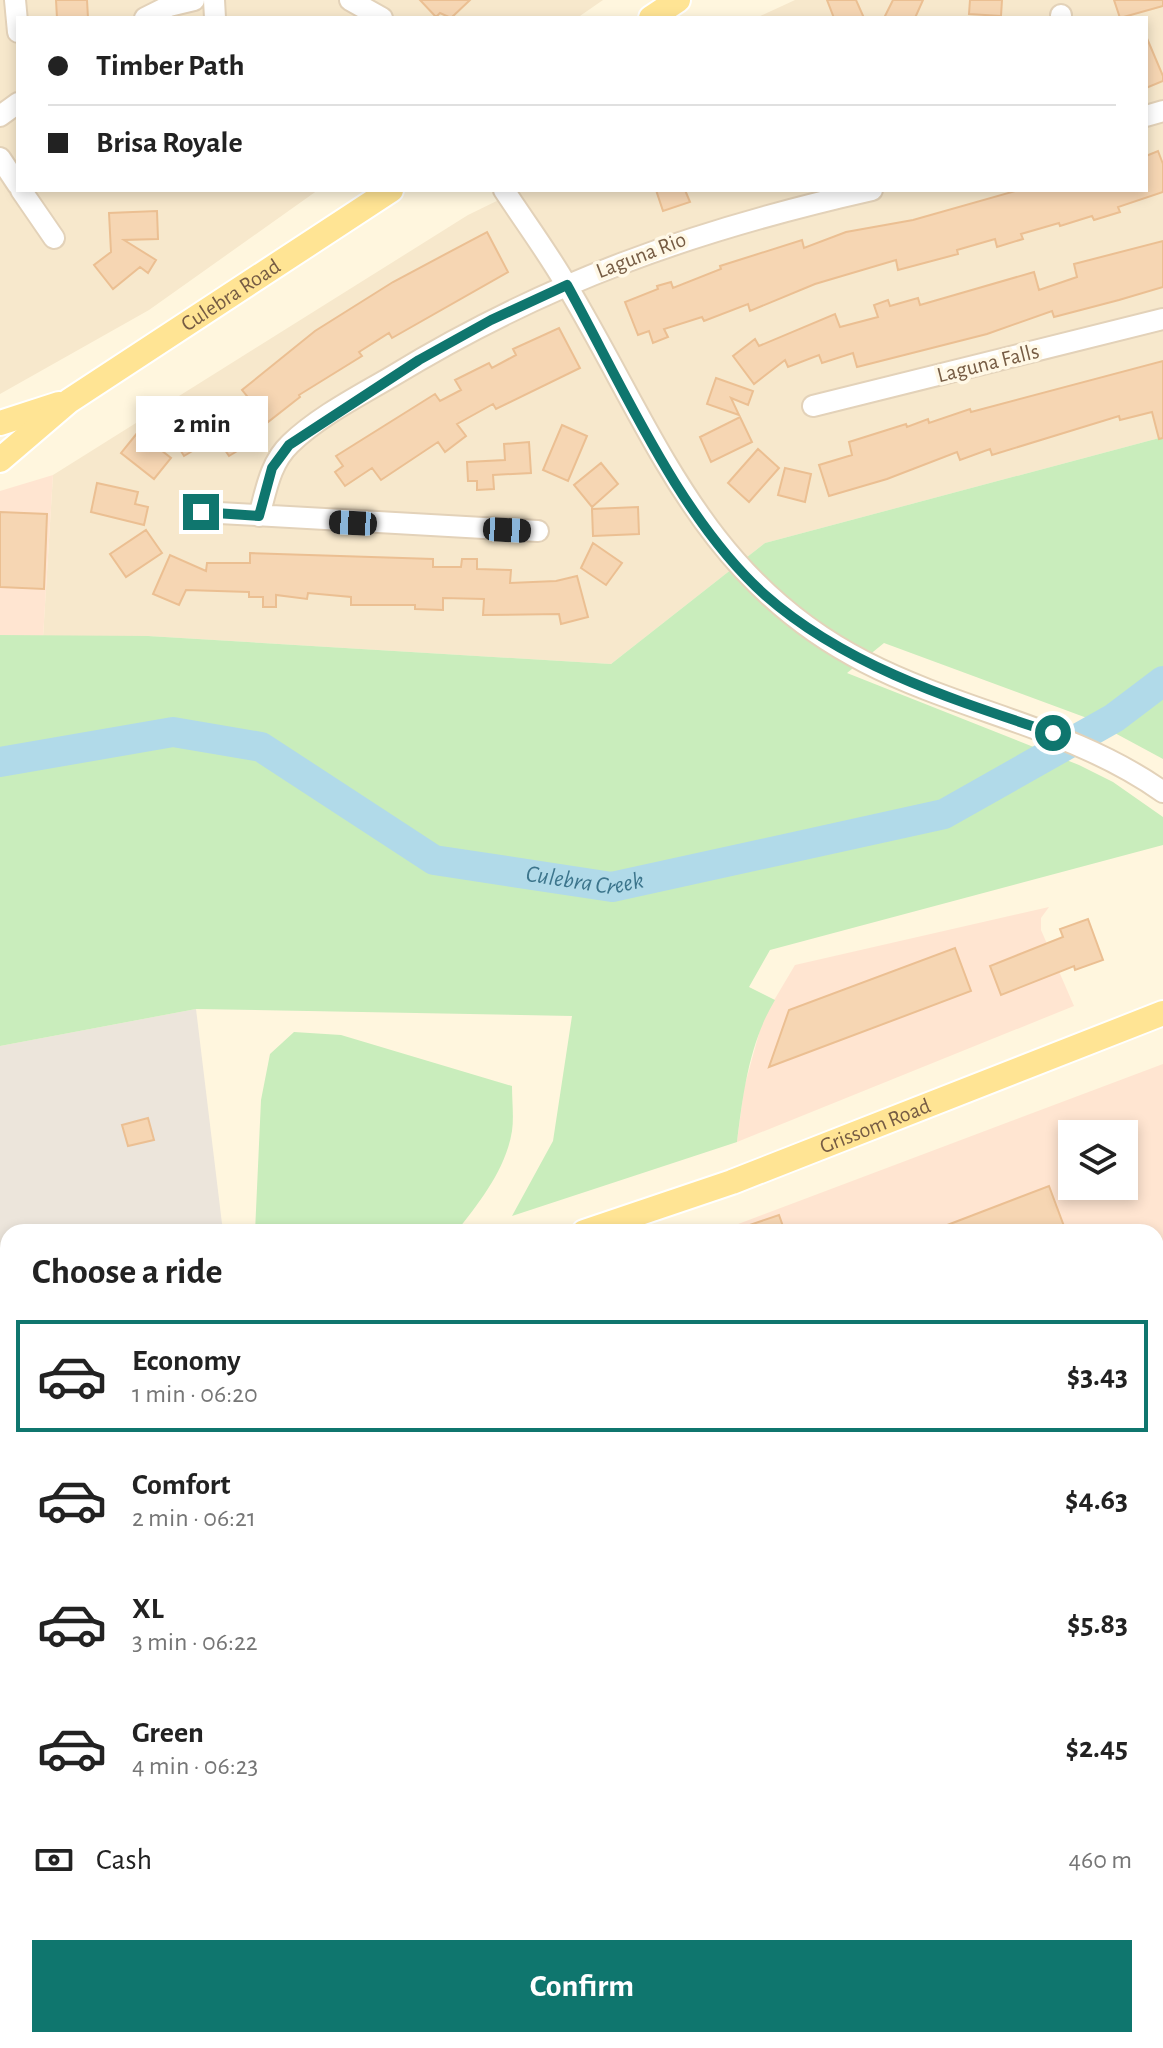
<!DOCTYPE html>
<meta charset="utf-8">
<style>
:root{--surface:#fff;--page:#f6f6f6;--text:#222;--muted:#767676;--line:#e0e0e0;--accent:#0f766e}
body{margin:0;font-family:"Alegreya Sans",sans-serif;background:var(--page);color:var(--text);height:100vh;display:flex;flex-direction:column;font-size:30px;white-space:nowrap}
*{box-sizing:border-box;margin:0}
p{font-size:26px;color:var(--muted)}
.icon{flex:none;width:44px;height:44px;fill:none;stroke:currentColor;stroke-width:2;stroke-linecap:round;stroke-linejoin:round}
.map{position:relative;flex:1;overflow:hidden}
.details{position:absolute;left:0px;top:1224px;width:1164px;height:824px;display:flex;flex-direction:column;background:var(--surface);border-radius:24px 24px 0 0;box-shadow:0 4px 12px #0003}
.details>*{flex:none}
.banner{position:absolute;left:16px;top:16px;width:1132px;height:176px;border-radius:0px;box-shadow:0 4px 12px #0003;display:grid;align-content:center;height:176px;padding:0 32px;background:var(--surface)}
.fabs{position:absolute;left:1058px;top:1120px;display:grid;gap:16px}
.fabs a{display:grid;place-items:center;width:80px;height:80px;border-radius:0px;background:var(--surface);box-shadow:0 4px 12px #0003;font-size:40px}
.end{position:absolute;width:36px;height:36px;margin:-18px;border:10px solid #0f766e;background:#fff;box-shadow:0 0 0 4px #fff}
.from{border-radius:50%}
.bubble{position:absolute;height:56px;border-radius:0px;background:var(--surface);box-shadow:0 4px 12px #0003;font-size:26px;font-weight:600;line-height:56px;text-align:center}
.car{position:absolute;width:24px;height:48px;margin:-24px -12px;border-radius:10px;box-shadow:0 0 6px 2px #0007;background:linear-gradient(#222 24%,#8ab4d8 0 40%,#222 0 76%,#8ab4d8 0 86%,#222 0)}
.banner b{display:flex;align-items:center;gap:28px;height:76px;font-size:30px}
.banner b+b{border-top:2px solid var(--line)}
.banner i{width:20px;height:20px;background:var(--text)}
ul{padding:0;list-style:none}
li{display:flex;align-items:center;gap:24px;height:112px;margin:0 16px 12px;padding:0 16px;border:4px solid transparent;border-radius:0px}
li div{flex:1}
li b{display:block;font-size:30px}
li em{font-style:normal;font-weight:600}
li.on{border-color:var(--accent)}
li>.icon{width:72px;height:72px;stroke-width:1.5}
h2{padding:0 32px;font-size:36px;line-height:96px}
.pay{display:flex;align-items:center;gap:20px;height:88px;padding:0 32px;font-size:30px}
.pay p{margin-inline-start:auto}
.action{display:flex;gap:16px;margin-top:auto;padding:16px 32px}
.action a{flex:1;height:92px;border-radius:0px;background:var(--accent);color:#fff;font-size:32px;font-weight:600;line-height:92px;text-align:center}
.map>svg:first-child{display:block}
</style>
<div class="map">
<svg width="1163" height="2048" viewBox="0 0 1163 2048">
<rect width="100%" height="100%" fill="#fff6de"/>
<path fill="#f7e8cc" d="M0,0H603L577,18H18V190H318L149,310L0,394Z
M795,0H1163V437L765,543L611,664L148,636L43,638L53,475L468,215L519,190H1146V18H756Z
M1163,1462V2048H389L391,2040H1156V1464Z
M8,1490V2040H357L354,2048H0V1493Z"/>
<path fill="#ffe5d1" fill-rule="evenodd" d="M53,475L43,638L0,635V491Z
M1049,907L1041,918V930L1074,1006L737,1142L744,1088L763,1019L795,965Z
M1163,1064V1462L1156,1464V1232H717ZM1072,1134H1124V1186H1072Z"/>
<path fill="#ece5db" d="M196,1009L223,1232H8V1394L0,1397V1046Z"/>
<path fill="#c9edbc" d="M1163,437V759L1087,718L884,643L847,673L1079,765L1113,782L1163,817V845L770,950L749,987L775,1000C749,1043 743,1094 737,1142L512,1216L553,1141L572,1016L196,1009L0,1046V635L148,636L611,664L765,543Z
M294,1032L341,1035L512,1086C512,1101 514,1117 512,1131C506,1169 479,1203 456,1232H255L261,1100L270,1054Z"/>
<g fill="none" stroke-linecap="round" stroke-linejoin="round">
<path stroke="#b1dae9" stroke-width="30" id="s1" d="M0,762L173,732L261,747L434,860L612,887L944,814L1114,718L1163,681"/>
</g>
<path fill="#f6d6b3" stroke="#ebbf92" stroke-width="2" d="M56,0H87L88,18H57Z
M420,0H470L451,18L440,13L436,17Z
M827,0H856L864,18H834Z
M893,0H923L915,18H884Z
M970,0H1002L1001,16L969,14Z
M1114,0H1163V6L1120,18Z
M1146,36L1163,76V81L1146,88Z
M1158,151L1163,164V192L1118,207L1120,212L1094,220L1092,216L1060,226L1059,223L1021,234L1023,239L997,247L995,239L957,250L958,254L898,270L896,260L815,284L750,311L748,304L704,321L702,317L664,329L668,337L653,343L649,331L638,335L625,302L658,289L657,286L671,282L673,288L721,269L720,266L802,240L804,248L846,232L913,220L1019,190H1146V156Z
M656,190H685L690,202L663,211Z
M157,211L158,239L124,240L156,260L148,273L140,267L113,289L94,265L111,252L109,213Z
M487,232L508,272L392,338L389,333L359,352L362,356L299,395L300,397L268,422L242,390L315,331L393,282Z
M1163,241V287L1119,300L1054,317L1052,311L987,334L857,367L853,353L822,363L819,355L788,367L785,360L754,384L733,356L755,339L759,346L835,314L840,327L878,317L874,305L888,300L890,306L918,298L920,305L1034,272L1039,290L1077,277L1074,264Z
M559,328L580,368L496,409L493,404L457,424L466,436L445,452L438,442L381,480L372,468L345,486L335,472L343,466L336,456L435,394L440,401L461,390L455,380L489,363L492,368L516,355L513,349Z
M1163,361V438L1159,439L1152,412L1120,420L1119,416L992,455L990,449L960,460L957,452L887,479L829,496L819,465L852,455L849,442L906,424L907,427L928,419L929,423L970,409L971,412Z
M716,378L753,391L748,405L731,398L739,415L707,404Z
M229,406L252,442L229,456L216,437L184,456L168,430L191,416L197,426Z
M740,417L752,442L711,462L700,437Z
M562,425L587,436L568,481L543,470Z
M138,432L171,458L154,479L121,453Z
M529,442L531,473L493,475L494,489L477,490V481H468L467,462L505,460L504,444Z
M758,449L779,468L749,502L728,483Z
M601,463L618,484L592,507L574,485Z
M785,468L811,474L805,502L778,495Z
M97,483L138,492L135,504L148,507L144,525L91,512Z
M638,507L639,534L593,536L592,509Z
M0,512L47,514L44,589L0,587Z
M146,530L162,553L126,577L110,554Z
M593,543L622,563L606,585L581,568Z
M250,553L433,559V567H461L462,559H477V569L511,570L510,583L556,581L577,576L588,617L561,624L559,614L483,615L484,599L443,598V610L415,609V605H351V597L308,593L307,599L276,595V607H263V597H249V592L186,590L179,605L153,594L170,555L206,571L207,563H250Z
M1088,919L1103,960L1075,970L1074,966L1001,995L990,966L1063,937L1060,929Z
M955,948L971,991L769,1067L789,1010Z
M148,1118L154,1140L128,1146L122,1125Z
M1049,1186L1065,1229L1057,1232H929Z
M779,1215L785,1232H736L735,1230Z"/>
<g fill="none" stroke-linecap="round" stroke-linejoin="round">
<g stroke="#e3d2b9" stroke-width="24">
<path id="minor" d="M15,0L18,32
M214,0L215,18
M350,0L382,18
M1061,15V18
M145,18L169,6L194,0
M0,116L18,103
M1146,116L1163,111
M0,158L18,185
M21,190L54,238
M504,190C525,222 548,253 567,286C655,433 702,579 865,662C962,712 1073,728 1163,792
M813,406L1163,319
M201,512L538,531
M259,516C266,491 270,463 290,444C318,417 357,397 391,377C546,282 695,230 872,190
M1156,1488L1163,1485
M1156,1508L1163,1527
M0,1608L8,1605
M0,1804L8,1809
M1025,2040L1028,2048
M232,2048L235,2040
M483,2048L486,2040
M697,2048L700,2040"/>
</g>
<g stroke="#fff" stroke-width="28">
<g id="major">
<path d="M651,18L678,0"/>
<path d="M0,423L59,404"/>
<path id="s2" d="M0,460L69,401L391,190"/>
<path id="s3" d="M584,1232L732,1182L1163,1013"/>
<path d="M0,1447L8,1444"/>
</g>
</g>
<use href="#minor" stroke="#fff" stroke-width="20"/>
<use href="#major" stroke="#ffe494" stroke-width="24"/>
</g>
<g fill="none" stroke-linecap="round" stroke-linejoin="round">
<path stroke="#0f766e" stroke-width="10" d="M201,512L259,516L272,468L289,445L419,360L491,320L567,285C622,385 680,519 765,595C845,666 954,700 1053,733"/>
</g>
<g text-anchor="middle" dominant-baseline="central" stroke-width="7" stroke-linejoin="round" paint-order="stroke">
<g font-size="22" fill="#765c44" stroke="#fff8e6">
<text transform="translate(641 255) rotate(-21)">Laguna Rio</text>
<text stroke="none"><textPath href="#s2" startOffset="284">Culebra Road</textPath></text>
<text transform="translate(988 363) rotate(-14)">Laguna Falls</text>
<text stroke="none"><textPath href="#s3" startOffset="310">Grissom Road</textPath></text>
</g>
<g font-size="24" font-style="italic" fill="#3c758c" stroke="#fff8e6">
<text stroke="none"><textPath href="#s1" startOffset="624">Culebra Creek</textPath></text>
</g>
</g>
</svg>
<div class="fabs">
<a><svg class="icon" aria-label="layers" viewBox="0 0 24 24"><path d="M12 4l9 5-9 5-9-5zM3 14l9 5 9-5"/></svg></a>
</div>
<i class="end from" style="left:1053px;top:733px"></i>
<i class="end" style="left:201px;top:512px"></i>
<div class="bubble" style="left:136px;top:396px;width:132px">2 min</div>
<i class="car" style="left:353px;top:523px;rotate:273deg"></i>
<i class="car" style="left:507px;top:530px;rotate:93deg"></i>
<div class="banner">
<b><i class="from"></i>Timber Path</b>
<b><i></i>Brisa Royale</b>
</div>
<section class="details">
<h2>Choose a ride</h2>
<ul>
<li class="on"><svg class="icon" aria-label="car" viewBox="0 0 24 24"><path d="M5 17H2v-5l4-1 3-4h7l3 4 3 1v5h-3M9 17h6M6 11h13"/><circle cx="7" cy="17" r="2"/><circle cx="17" cy="17" r="2"/></svg><div><b>Economy</b><p>1 min · 06:20</p></div><em>$3.43</em></li>
<li><svg class="icon" aria-label="car" viewBox="0 0 24 24"><path d="M5 17H2v-5l4-1 3-4h7l3 4 3 1v5h-3M9 17h6M6 11h13"/><circle cx="7" cy="17" r="2"/><circle cx="17" cy="17" r="2"/></svg><div><b>Comfort</b><p>2 min · 06:21</p></div><em>$4.63</em></li>
<li><svg class="icon" aria-label="car" viewBox="0 0 24 24"><path d="M5 17H2v-5l4-1 3-4h7l3 4 3 1v5h-3M9 17h6M6 11h13"/><circle cx="7" cy="17" r="2"/><circle cx="17" cy="17" r="2"/></svg><div><b>XL</b><p>3 min · 06:22</p></div><em>$5.83</em></li>
<li><svg class="icon" aria-label="car" viewBox="0 0 24 24"><path d="M5 17H2v-5l4-1 3-4h7l3 4 3 1v5h-3M9 17h6M6 11h13"/><circle cx="7" cy="17" r="2"/><circle cx="17" cy="17" r="2"/></svg><div><b>Green</b><p>4 min · 06:23</p></div><em>$2.45</em></li>
</ul>
<div class="pay"><svg class="icon" aria-label="cash" viewBox="0 0 24 24"><path d="M3 7h18v10H3z"/><circle cx="12" cy="12" r="2"/></svg>Cash<p>460 m</p></div>
<div class="action"><a>Confirm</a></div>
</section>
</div>
